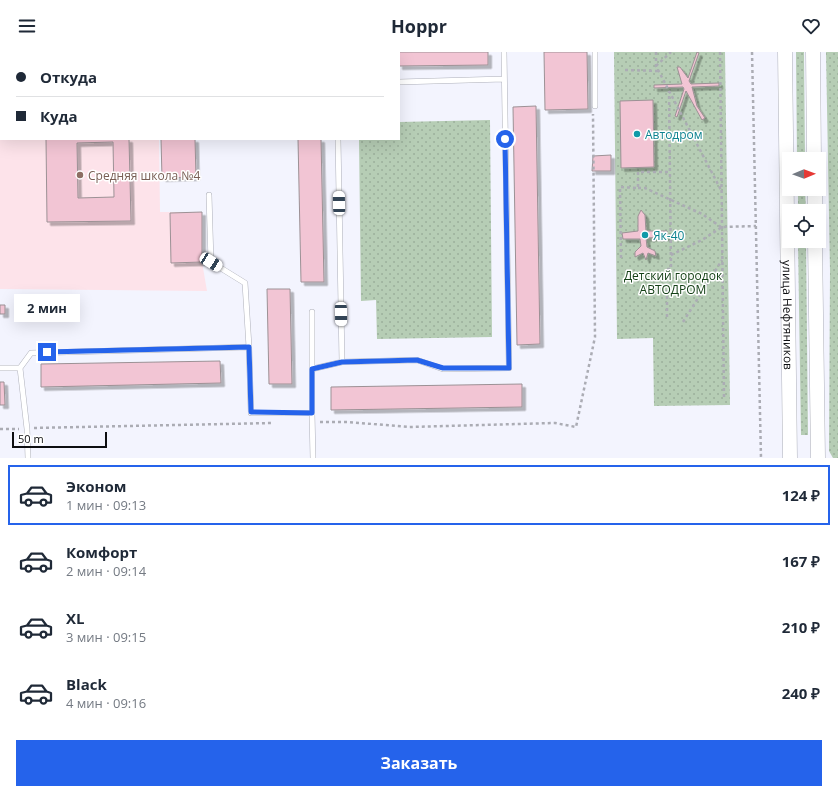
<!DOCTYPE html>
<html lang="ru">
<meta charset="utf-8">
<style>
:root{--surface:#fff;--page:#f2f2f3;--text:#1f2937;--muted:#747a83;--line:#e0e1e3;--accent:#2563eb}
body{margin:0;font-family:"Open Sans",sans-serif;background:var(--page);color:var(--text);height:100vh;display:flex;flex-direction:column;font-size:15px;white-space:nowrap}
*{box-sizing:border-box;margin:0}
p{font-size:13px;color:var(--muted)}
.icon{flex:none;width:22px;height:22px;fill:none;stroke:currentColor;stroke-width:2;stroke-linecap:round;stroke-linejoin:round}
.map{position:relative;height:406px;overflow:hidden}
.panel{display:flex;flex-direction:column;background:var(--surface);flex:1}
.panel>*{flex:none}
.banner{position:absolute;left:0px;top:0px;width:400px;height:88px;box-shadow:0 4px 16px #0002;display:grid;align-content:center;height:88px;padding:0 16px;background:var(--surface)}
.needle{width:26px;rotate:89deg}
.tools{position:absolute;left:782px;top:100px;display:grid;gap:8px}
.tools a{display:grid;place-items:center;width:44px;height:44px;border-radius:0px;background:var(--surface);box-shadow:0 4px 16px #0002;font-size:20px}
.scale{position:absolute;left:12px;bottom:10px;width:95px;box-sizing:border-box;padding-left:4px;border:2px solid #0d0e11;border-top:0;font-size:11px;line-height:14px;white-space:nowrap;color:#0d0e11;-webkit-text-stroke:3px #fff;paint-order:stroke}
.end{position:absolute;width:18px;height:18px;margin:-9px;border:5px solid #2563eb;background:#fff;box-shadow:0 0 0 2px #fff}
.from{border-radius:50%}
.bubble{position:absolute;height:28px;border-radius:0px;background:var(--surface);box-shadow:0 4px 16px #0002;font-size:13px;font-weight:700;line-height:28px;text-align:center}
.car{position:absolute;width:12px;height:24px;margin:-12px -6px;border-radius:5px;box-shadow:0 0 3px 1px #0007;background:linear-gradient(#fff 24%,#345 0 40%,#fff 0 76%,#345 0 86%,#fff 0)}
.banner b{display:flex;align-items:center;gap:14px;height:38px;font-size:15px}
.banner b+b{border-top:1px solid var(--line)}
.banner i{width:10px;height:10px;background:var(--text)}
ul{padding:7px 0 0;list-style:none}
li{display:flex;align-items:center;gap:12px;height:60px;margin:0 8px 6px;padding:0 8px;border:2px solid transparent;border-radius:0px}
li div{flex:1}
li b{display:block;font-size:15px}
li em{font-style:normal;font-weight:700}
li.selected{border-color:var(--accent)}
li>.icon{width:36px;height:36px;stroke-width:1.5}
.button{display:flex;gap:8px;margin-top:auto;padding:8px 16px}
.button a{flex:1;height:46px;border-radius:0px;background:var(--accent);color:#fff;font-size:16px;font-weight:700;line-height:46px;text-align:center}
header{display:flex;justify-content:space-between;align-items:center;height:52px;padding:0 16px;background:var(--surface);font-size:18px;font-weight:700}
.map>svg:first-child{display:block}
</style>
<header><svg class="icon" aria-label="menu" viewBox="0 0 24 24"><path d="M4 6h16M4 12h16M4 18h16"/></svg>Hoppr<svg class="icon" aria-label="heart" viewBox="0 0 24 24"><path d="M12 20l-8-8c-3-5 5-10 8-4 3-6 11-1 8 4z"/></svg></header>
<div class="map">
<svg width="838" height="406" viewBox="0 0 838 406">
<defs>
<pattern id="grass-dots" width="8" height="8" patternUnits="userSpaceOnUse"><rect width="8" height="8" fill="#b6cdb5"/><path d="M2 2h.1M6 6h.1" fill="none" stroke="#9baf9b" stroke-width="1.8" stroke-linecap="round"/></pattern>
<filter id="shadow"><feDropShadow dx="3.5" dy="3.5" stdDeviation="0" flood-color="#0004"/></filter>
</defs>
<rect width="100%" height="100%" fill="#f3f4fe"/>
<path fill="#fde3ea" d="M0,0H157L1,1V87H159L160,160H202V210L207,239L0,237Z"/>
<path fill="url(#grass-dots)" d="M614,0H725L730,353L654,354L653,286L617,287Z
M796,0H804L805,107H797Z
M826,0H838V406H833L829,399L830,219Z
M490,68L492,285L377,287L376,248L361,249L359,87H399V70Z
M798,137H805L806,159H798Z
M798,189H806L808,383H801Z"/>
<path fill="#f2c5d4" stroke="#9c9195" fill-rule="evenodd" filter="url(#shadow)" d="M345,0H488V13L399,14V1Z
M544,0H587L588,57L545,58Z
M697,0L699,1L689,29L691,32L719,31V34L692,35L697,54L705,66L702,68L686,39L677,65L675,64L684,37L683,35L654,36V33L682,32L677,15H680L688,26Z
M653,48L654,115L621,116L620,49Z
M536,54L540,292L517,293L513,55Z
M46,87H129L131,169L47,170ZM113,90L114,145L78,146L77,91Z
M161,87H195L196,125L162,126Z
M298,87H321L324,230H301Z
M611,103V119H592L593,104Z
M641,158L645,163L646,179H667L668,185L646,186L647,195L655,199L656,204L648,201L646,208L643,201L635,205V200L641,194L640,187H623L622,181L638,179V164Z
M202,160V210L171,211L170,161Z
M267,237H290L292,332H269Z
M0,253H5V262H0Z
M220,309L221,331L41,335V312Z
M0,330H4L5,353H0Z
M522,332V355L331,358V335Z"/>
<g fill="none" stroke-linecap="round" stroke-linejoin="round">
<g stroke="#aeb0ba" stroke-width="6">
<path id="service" d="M336,0V1
M595,0V54
M203,1V0
M399,30L504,27
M209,143L211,210L245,231L249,295
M312,260V317
M342,310L417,308L443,317L509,316L504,0
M0,316H20
M312,361L313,406
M28,406L27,377L20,316L31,301L249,295L251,361H312V317L342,310L338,87"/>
</g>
<g stroke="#aeb0ba" stroke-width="15">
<g id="secondary">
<path id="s1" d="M785,0L790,406"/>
<path d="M813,0L814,107"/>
<path d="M815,137V159"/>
<path d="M815,189L818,406"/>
</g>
</g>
<path stroke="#abacb4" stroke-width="2.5" stroke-dasharray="3 3" stroke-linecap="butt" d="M656,0V14L721,138
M720,0L724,346
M752,0L761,406
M656,14L671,0
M625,18L659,19
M638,136H645L702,162L721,175
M671,203L702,188L722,175L756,174
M621,206L620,135L638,136V120H670
M667,265V217H671L669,39
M683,270L722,208
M320,370H348L409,375L555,371L576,375L595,285L593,62
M34,376L273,371
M0,377H19"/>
<use href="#service" stroke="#fff" stroke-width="5"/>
<use href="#secondary" stroke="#fff" stroke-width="14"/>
</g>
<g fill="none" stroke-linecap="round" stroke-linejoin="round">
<path stroke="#2563eb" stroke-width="5" d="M47,300L249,295L251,360L312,361V317L342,310L417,308L443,316H509L505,87"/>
</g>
<g fill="#0f9aa8" stroke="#fff" stroke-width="1.5">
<circle cx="637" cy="82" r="4"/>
<circle cx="645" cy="183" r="4"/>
</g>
<circle fill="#8d6e63" stroke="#fff" stroke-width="1.5" cx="80" cy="123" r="4"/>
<g text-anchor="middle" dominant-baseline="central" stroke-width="3" stroke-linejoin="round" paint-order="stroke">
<g font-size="12" fill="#0d838f" stroke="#fff" text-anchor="start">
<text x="645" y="82">Автодром</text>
<text x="653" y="183">Як-40</text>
</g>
<g font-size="12" fill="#785e54" stroke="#fff" text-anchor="start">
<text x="88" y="123">Средняя школа №4</text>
</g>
<g font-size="12" fill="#144016" stroke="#fff">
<text x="673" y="223">Детский городок<tspan x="673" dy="14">АВТОДРОМ</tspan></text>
</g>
<g font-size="12" fill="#0d0e11" stroke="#fff">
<text stroke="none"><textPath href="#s1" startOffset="263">улица Нефтяников</textPath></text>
</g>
</g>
</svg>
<div class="tools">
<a><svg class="needle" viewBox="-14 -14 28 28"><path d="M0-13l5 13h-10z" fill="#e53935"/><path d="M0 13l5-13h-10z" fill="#747a83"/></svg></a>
<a><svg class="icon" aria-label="locate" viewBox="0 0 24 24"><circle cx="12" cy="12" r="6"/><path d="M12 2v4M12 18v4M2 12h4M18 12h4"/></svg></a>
</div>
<div class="scale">50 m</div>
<i class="end from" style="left:505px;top:87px"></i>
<i class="end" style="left:47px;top:300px"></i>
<div class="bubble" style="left:14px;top:242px;width:66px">2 мин</div>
<i class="car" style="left:339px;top:151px;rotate:359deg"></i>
<i class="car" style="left:211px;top:210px;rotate:122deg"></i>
<i class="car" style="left:341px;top:262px;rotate:179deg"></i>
<div class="banner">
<b><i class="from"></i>Откуда</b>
<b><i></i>Куда</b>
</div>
</div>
<section class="panel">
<ul>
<li class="selected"><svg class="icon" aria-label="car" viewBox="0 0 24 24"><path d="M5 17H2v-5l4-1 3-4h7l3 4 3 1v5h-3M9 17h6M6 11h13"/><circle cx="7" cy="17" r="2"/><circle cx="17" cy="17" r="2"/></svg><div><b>Эконом</b><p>1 мин · 09:13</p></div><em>124 ₽</em></li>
<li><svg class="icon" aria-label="car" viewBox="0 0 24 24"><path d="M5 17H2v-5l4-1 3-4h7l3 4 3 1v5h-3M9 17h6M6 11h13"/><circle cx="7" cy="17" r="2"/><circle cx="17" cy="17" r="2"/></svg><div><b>Комфорт</b><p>2 мин · 09:14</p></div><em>167 ₽</em></li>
<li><svg class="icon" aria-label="car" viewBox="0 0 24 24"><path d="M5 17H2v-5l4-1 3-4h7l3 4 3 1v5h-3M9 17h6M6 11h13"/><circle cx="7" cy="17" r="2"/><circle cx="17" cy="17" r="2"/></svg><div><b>XL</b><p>3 мин · 09:15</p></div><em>210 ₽</em></li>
<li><svg class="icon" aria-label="car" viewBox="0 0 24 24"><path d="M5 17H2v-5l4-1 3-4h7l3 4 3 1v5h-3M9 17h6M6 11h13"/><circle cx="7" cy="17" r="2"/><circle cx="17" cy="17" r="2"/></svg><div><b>Black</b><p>4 мин · 09:16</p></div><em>240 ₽</em></li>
</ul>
<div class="button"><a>Заказать</a></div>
</section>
